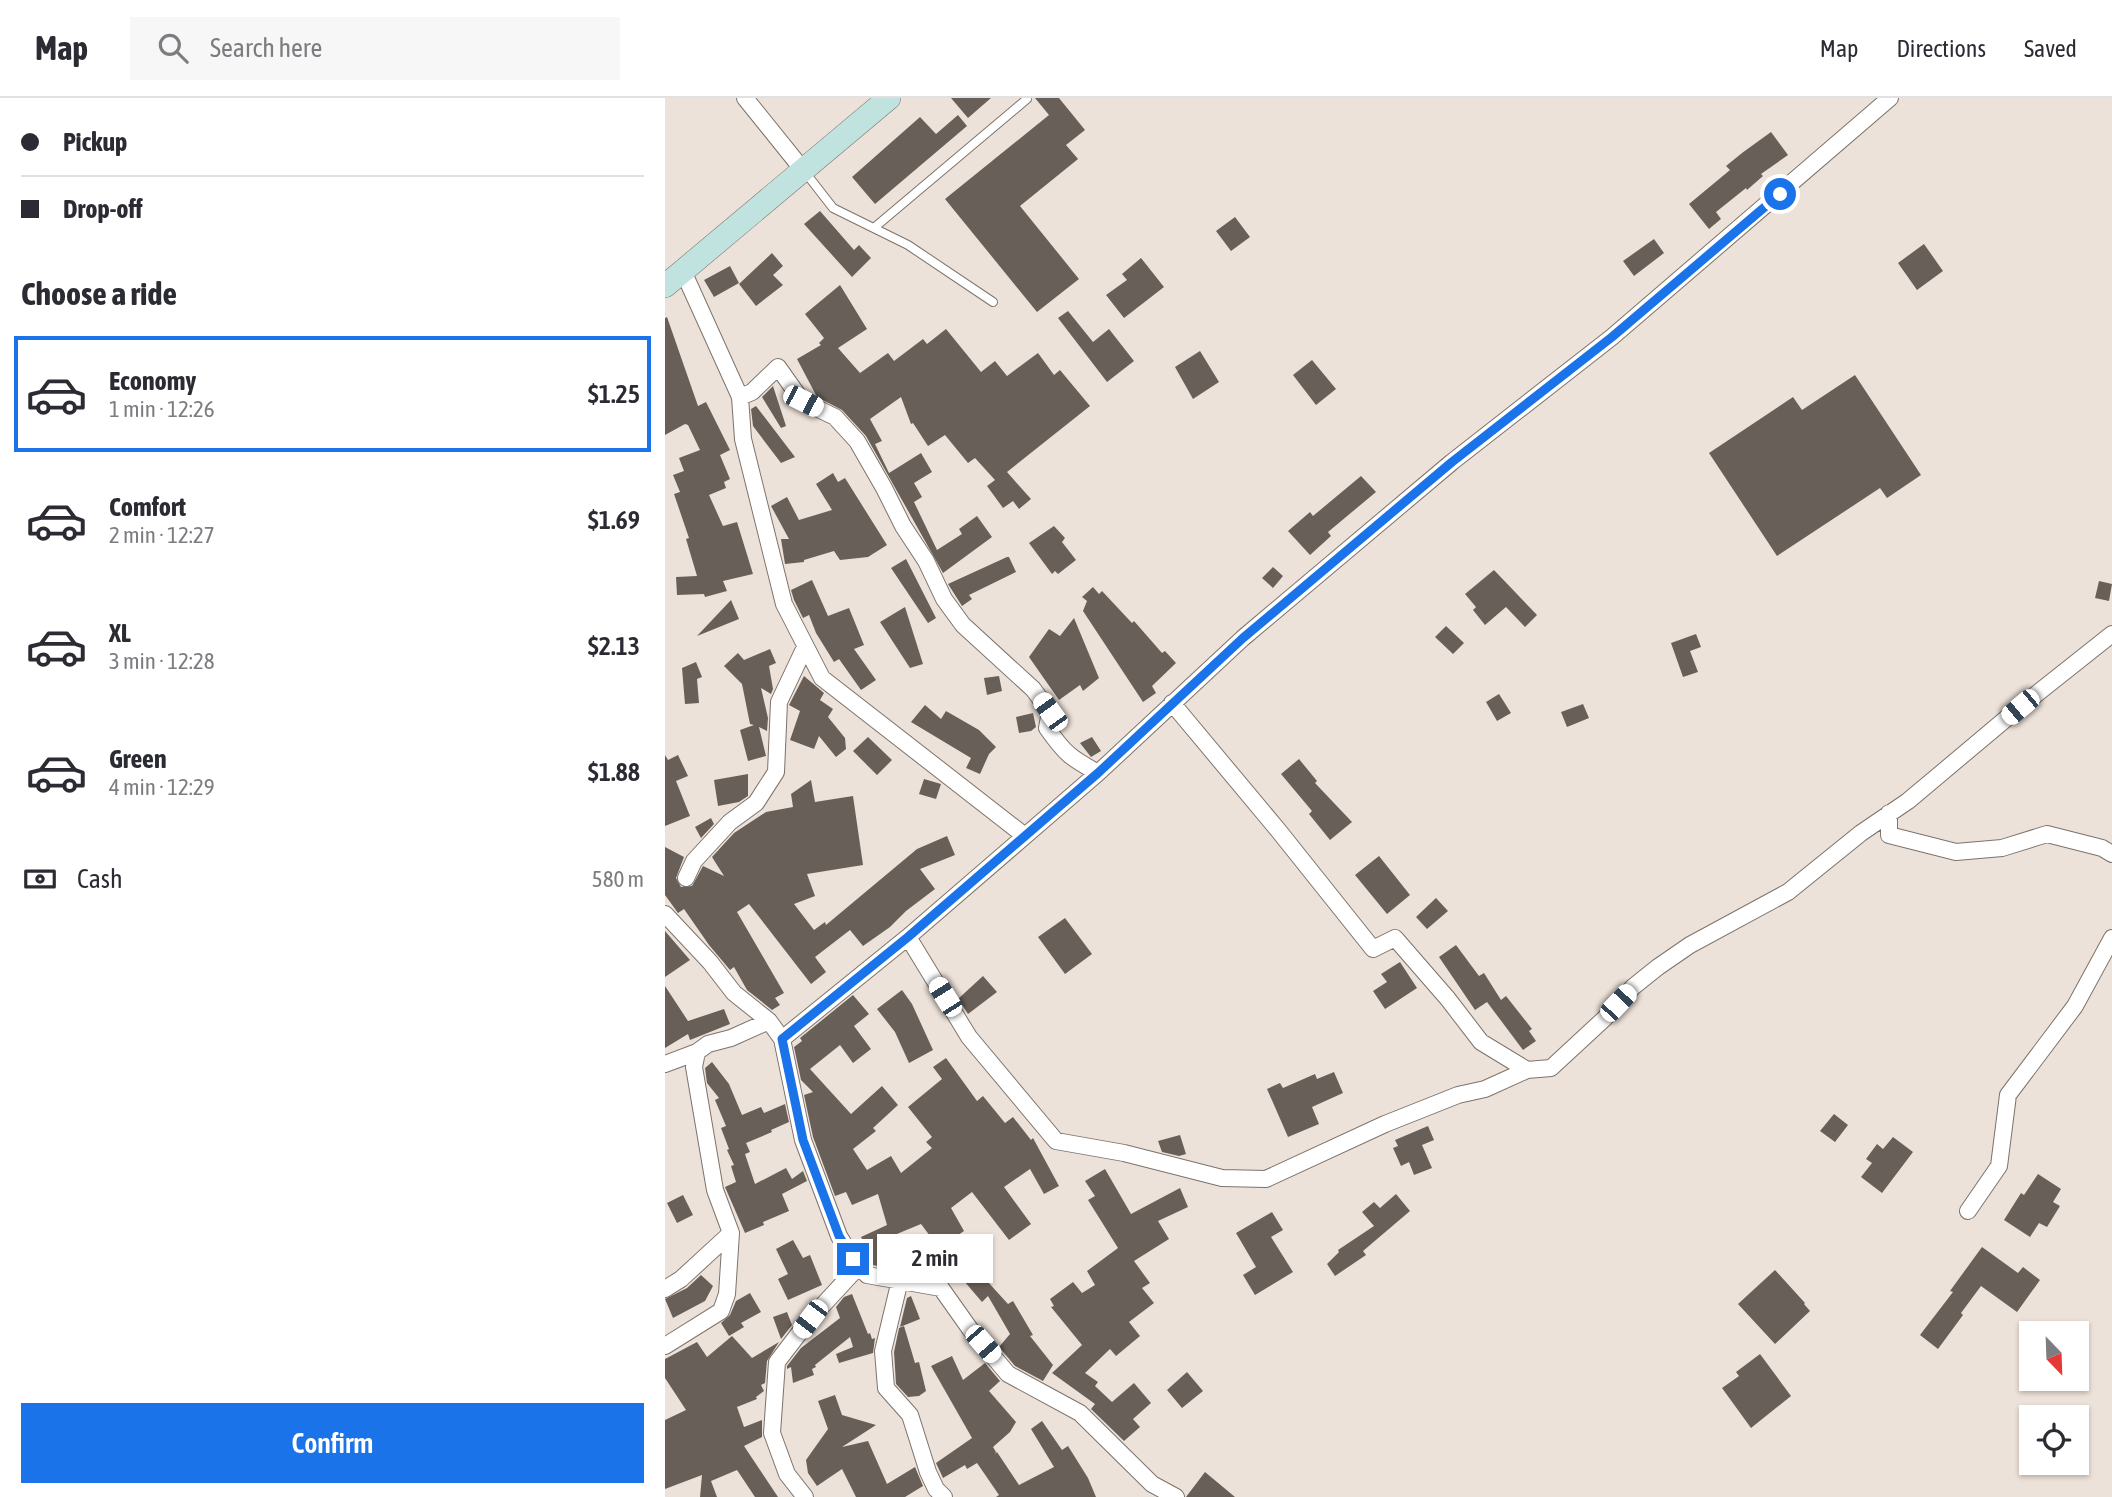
<!DOCTYPE html>
<meta charset="utf-8">
<style>
:root{--surface:#fff;--page:#f7f7f7;--text:#2b2b33;--muted:#7c7c81;--line:#e1e1e2;--accent:#1a73e8}
body{margin:0;font-family:"Asap Condensed",sans-serif;background:var(--page);color:var(--text);height:100vh;display:flex;flex-direction:column;font-size:26px;white-space:nowrap}
*{box-sizing:border-box;margin:0}
p{font-size:23px;color:var(--muted)}
.icon{flex:none;width:38px;height:38px;fill:none;stroke:currentColor;stroke-width:2;stroke-linecap:round;stroke-linejoin:round}
.map{position:relative;flex:1;overflow:hidden}
.details{display:flex;flex-direction:column;background:var(--surface);width:665px}
.details>*{flex:none}
.top-card{display:grid;align-content:center;height:154px;padding:0 21px;background:var(--surface)}
.needle{width:46px;rotate:157deg}
.buttons{position:absolute;left:1354px;top:1223px;display:grid;gap:14px}
.buttons a{display:grid;place-items:center;width:70px;height:70px;border-radius:0px;background:var(--surface);box-shadow:0 2px 5px #0004;font-size:35px}
.end{position:absolute;width:32px;height:32px;margin:-16px;border:9px solid #1a73e8;background:#fff;box-shadow:0 0 0 4px #fff}
.from{border-radius:50%}
.bubble{position:absolute;height:49px;border-radius:0px;background:var(--surface);box-shadow:0 2px 5px #0004;font-size:23px;font-weight:600;line-height:49px;text-align:center}
.car{position:absolute;width:21px;height:42px;margin:-21px -10px;border-radius:9px;box-shadow:0 0 5px 2px #0007;background:linear-gradient(#fff 24%,#345 0 40%,#fff 0 76%,#345 0 86%,#fff 0)}
.top-card b{display:flex;align-items:center;gap:24px;height:66px;font-size:26px}
.top-card b+b{border-top:2px solid var(--line)}
.top-card i{width:18px;height:18px;background:var(--text)}
ul{padding:0;list-style:none}
li{display:flex;align-items:center;gap:21px;height:116px;margin:0 14px 10px;padding:0 7px;border:4px solid transparent;border-radius:0px}
li div{flex:1}
li b{display:block;font-size:26px}
li em{font-style:normal;font-weight:600}
li.on{border-color:var(--accent)}
li>.icon{width:63px;height:63px;stroke-width:1.5}
h2{padding:0 21px;font-size:32px;line-height:84px}
.pay{display:flex;align-items:center;gap:18px;height:77px;padding:0 21px;font-size:26px}
.pay p{margin-inline-start:auto}
.primary-button{display:flex;gap:14px;margin-top:auto;padding:14px 21px}
.primary-button a{flex:1;height:80px;border-radius:0px;background:var(--accent);color:#fff;font-size:28px;font-weight:600;line-height:80px;text-align:center}
header{display:flex;align-items:center;gap:42px;box-sizing:border-box;height:98px;padding:0 35px;background:var(--surface);border-bottom:2px solid var(--line)}
header strong{font-size:33px}
nav{display:flex;gap:38px;margin-inline-start:auto;font-size:24px}
.search{width:490px;height:63px;background:var(--page);display:flex;align-items:center;gap:18px;box-sizing:border-box;padding:0 24px;border-radius:0px;color:var(--muted);font-size:26px}
main{display:flex;flex:1;min-height:0}
.map>svg:first-child{display:block}
</style>
<header>
<strong>Map</strong>
<div class="search"><svg class="icon" aria-label="search" viewBox="0 0 24 24"><circle cx="10" cy="10" r="6"/><path d="M15 15l6 6"/></svg>Search here</div>
<nav><a>Map</a><a>Directions</a><a>Saved</a></nav>
</header>
<main>
<section class="details">
<div class="top-card">
<b><i class="from"></i>Pickup</b>
<b><i></i>Drop-off</b>
</div>
<h2>Choose a ride</h2>
<ul>
<li class="on"><svg class="icon" aria-label="car" viewBox="0 0 24 24"><path d="M5 17H2v-5l4-1 3-4h7l3 4 3 1v5h-3M9 17h6M6 11h13"/><circle cx="7" cy="17" r="2"/><circle cx="17" cy="17" r="2"/></svg><div><b>Economy</b><p>1 min · 12:26</p></div><em>$1.25</em></li>
<li><svg class="icon" aria-label="car" viewBox="0 0 24 24"><path d="M5 17H2v-5l4-1 3-4h7l3 4 3 1v5h-3M9 17h6M6 11h13"/><circle cx="7" cy="17" r="2"/><circle cx="17" cy="17" r="2"/></svg><div><b>Comfort</b><p>2 min · 12:27</p></div><em>$1.69</em></li>
<li><svg class="icon" aria-label="car" viewBox="0 0 24 24"><path d="M5 17H2v-5l4-1 3-4h7l3 4 3 1v5h-3M9 17h6M6 11h13"/><circle cx="7" cy="17" r="2"/><circle cx="17" cy="17" r="2"/></svg><div><b>XL</b><p>3 min · 12:28</p></div><em>$2.13</em></li>
<li><svg class="icon" aria-label="car" viewBox="0 0 24 24"><path d="M5 17H2v-5l4-1 3-4h7l3 4 3 1v5h-3M9 17h6M6 11h13"/><circle cx="7" cy="17" r="2"/><circle cx="17" cy="17" r="2"/></svg><div><b>Green</b><p>4 min · 12:29</p></div><em>$1.88</em></li>
</ul>
<div class="pay"><svg class="icon" aria-label="cash" viewBox="0 0 24 24"><path d="M3 7h18v10H3z"/><circle cx="12" cy="12" r="2"/></svg>Cash<p>580 m</p></div>
<div class="primary-button"><a>Confirm</a></div>
</section>
<div class="map">
<svg width="1447" height="1399" viewBox="0 0 1447 1399">
<rect width="100%" height="100%" fill="#ede2d9"/>
<path fill="#686058" d="M286,0H326L303,20Z
M370,0H394L420,32L401,47L413,61L355,108L414,181L372,214L280,101L384,17Z
M293,17L302,28L210,106L187,79L255,19L271,36Z
M1106,34L1123,57L1096,76L1098,78L1082,92L1081,90L1051,114L1056,121L1044,131L1024,106L1065,72L1061,68L1077,55Z
M155,113L189,152L194,147L206,160L187,179L139,126Z
M570,119L585,139L566,153L551,133Z
M989,141L999,155L969,178L958,163Z
M1259,146L1278,173L1252,192L1233,165Z
M107,155L118,168L108,177L118,187L91,208L74,186Z
M476,160L499,189L459,220L441,197L462,182L457,176Z
M65,168L74,185L49,199L39,182Z
M175,187L202,231L173,250L195,275L223,255L229,263L258,241L262,246L281,231L316,274L330,263L342,278L373,255L389,277L395,272L425,308L342,374L366,401L354,411L348,403L338,410L322,388L330,382L310,360L303,365L280,337L263,348L248,325L246,326L236,299L205,321L217,343L210,346L224,375L256,355L267,374L249,385L257,399L249,404L272,452L297,436L294,431L312,418L327,439L278,475L201,338L177,312L152,299L132,261L156,247L154,245L159,240L140,216Z
M403,213L428,244L444,231L469,263L442,284L393,220Z
M2,219L33,308L41,304L65,352L55,357L65,381L59,384L61,390L44,397L58,428L72,424L88,476L58,483L62,493L40,499L39,496L12,497L11,479L32,478L21,441L24,440L9,396L15,394L8,377L19,373L14,360L35,352L23,327L20,326L0,337V220Z
M535,253L554,284L528,301L510,269Z
M647,262L671,291L651,307L628,277Z
M1190,277L1256,377L1222,400L1215,390L1112,458L1044,355L1128,299L1137,312Z
M108,288L121,328L116,330L97,299Z
M91,308L130,359L116,365L88,328L86,311Z
M168,375L173,384L180,380L222,447L203,459L175,462L169,453L139,462V464L120,466L116,441H124L106,408L122,399L134,422L167,412L151,386Z
M696,378L711,394L663,434L666,438L645,457L623,433L645,414L648,418Z
M389,428L400,440L397,444L411,462L393,476L390,473L387,476L364,445Z
M342,459H344L351,474L304,497L307,501L297,508L283,486Z
M241,461L271,520L263,525L226,470Z
M608,469L618,478L608,490L597,480Z
M829,472L872,517L860,529L841,509L820,527L808,512L811,509L800,496Z
M147,482L163,518L184,510L199,547L189,551L211,582L196,592L174,561L169,564L151,535L144,517L138,520L129,502L126,492Z
M1434,483L1447,486L1444,503L1430,500Z
M428,489L434,496L437,493L467,525L469,523L497,555L500,553L511,565L487,588L491,595L478,604L418,513L422,503L417,499Z
M66,502L74,521L32,538Z
M240,509L258,566L245,570L215,524Z
M409,520L434,580L418,593L415,587L394,602L364,559L384,531L395,538Z
M781,528L799,545L788,556L770,539Z
M1031,536L1036,549L1025,553L1033,574L1018,579L1006,545Z
M105,551L111,565L104,568L108,591L106,596L96,590L103,620L102,633L94,629L101,658L83,663L75,632L89,627L85,626L77,586L59,568L73,555L79,562Z
M31,564L37,579L32,581L34,605L20,606L17,570Z
M139,578L159,595L155,602L168,611L163,619L180,640L181,651L171,659L154,638L149,651L125,642L135,613L124,607Z
M334,578L337,593L322,597L319,580Z
M834,596L846,615L832,623L821,604Z
M918,606L924,620L902,629L896,614Z
M260,607L276,621L281,613L314,632L331,649L324,656L315,676L301,670L306,660L246,624Z
M368,615L371,629L366,633L354,635L351,619Z
M203,639L227,662L212,677L188,653Z
M427,639L436,653L426,659L415,645Z
M0,657L3,662L13,657L23,678L11,683L25,718L0,728Z
M634,661L652,683L650,685L687,724L665,742L644,716L647,713L616,676Z
M83,676V698L74,704L53,708L49,682Z
M259,681L276,686L271,701L254,696Z
M146,682L150,704L188,698L198,767L142,776L150,798L129,806L149,832L160,824L161,827L252,751L282,738L290,757L255,771L270,791L241,813L225,829L198,848L185,832L150,859L161,874L146,886L84,806L72,814L119,895L110,900L115,907L107,912L82,892L69,869L65,872L44,847L19,811L13,815L0,797V749L19,759L11,780L16,789L27,788L38,768L59,778L47,759L69,735L101,714L128,709L126,696Z
M46,720L49,726L36,740L30,729Z
M714,758L745,797L722,816L690,777Z
M771,800L783,813L762,831L751,819Z
M400,820L427,856L400,876L373,839Z
M0,833L25,862L0,879Z
M791,847L814,878L819,875L836,902L841,898L867,931L864,933L871,943L858,952L822,904L810,912L774,859Z
M735,864L752,890L720,911L708,893L722,884L716,876Z
M318,878L332,894L303,916L293,901Z
M0,888L23,923L59,911L65,926L25,942L23,936L0,950Z
M237,892L247,906L268,952L244,965L230,934L212,911Z
M188,897L204,916L189,928L206,951L188,965L175,947L145,971L186,1016L217,988L233,1007L208,1030L211,1033L188,1051L202,1072L226,1058L236,1075L267,1050L261,1044L267,1039L243,1009L277,981L268,969L281,960L312,1003L318,998L340,1025L348,1019L366,1042L368,1040L394,1088L379,1096L365,1071L339,1089L366,1126L344,1142L307,1094L286,1110L299,1133L274,1150L256,1126L227,1138L239,1161L224,1170L207,1167L203,1162L207,1161L196,1139L222,1127L213,1096L187,1107L181,1094L170,1098L148,1039L139,997L148,994L136,982L129,949L137,943L135,940Z
M47,964L64,986L77,1017L96,1009L99,1015L120,1006L124,1024L106,1032L107,1034L81,1045L85,1054L80,1056L90,1086L121,1070L127,1081L138,1073L142,1083L117,1096L124,1113L98,1124L99,1127L80,1135L60,1089L71,1084L66,1068L69,1067L62,1052L64,1051L56,1030L61,1028L50,1002L54,1000L42,985L40,970Z
M669,974L678,995L647,1009L654,1026L623,1039L602,991L615,985L618,990L650,976L652,981Z
M1169,1016L1183,1027L1170,1044L1155,1033Z
M763,1028L769,1042L757,1047L767,1070L749,1077L744,1064L736,1068L728,1050L733,1048L730,1042Z
M515,1037L521,1056L514,1058L497,1054L493,1043Z
M1228,1039L1248,1054L1217,1095L1196,1079L1207,1065L1201,1061L1212,1046L1218,1051Z
M440,1071L466,1116L515,1090L523,1109L493,1123L504,1141L469,1163L485,1185L477,1190L489,1205L464,1224L475,1238L451,1258L445,1251L420,1275L433,1284L430,1288L447,1304L469,1285L486,1305L468,1321L475,1329L459,1343L426,1311L430,1306L387,1275L417,1247L386,1209L389,1208L385,1201L408,1184L417,1195L430,1187L422,1173L453,1150L423,1102L430,1098L420,1083Z
M1373,1076L1396,1091L1388,1104L1395,1108L1382,1129L1374,1125L1365,1139L1339,1122L1356,1095L1359,1097Z
M731,1096L745,1113L698,1153L701,1157L670,1178L662,1166L674,1154L673,1152L709,1128L697,1114L709,1104L715,1110Z
M18,1097L28,1117L12,1125L2,1105Z
M607,1114L618,1132L606,1139L628,1174L590,1197L578,1177L591,1169L571,1135Z
M128,1142L138,1160L145,1157L157,1187L123,1202L113,1181L123,1176L111,1151Z
M1317,1149L1353,1175L1358,1169L1375,1182L1352,1214L1316,1188L1296,1215L1298,1217L1273,1251L1255,1237L1288,1194L1285,1193Z
M312,1172L343,1206L348,1203L368,1237L365,1238L388,1267L378,1283L350,1268L334,1249L345,1236L323,1198L317,1204L299,1183Z
M1110,1172L1140,1205L1139,1206L1145,1213L1110,1246L1073,1206Z
M36,1177L48,1188L40,1203L8,1220L0,1201L22,1190Z
M85,1195L96,1214L76,1225L79,1229L64,1238L56,1225L65,1217L71,1203Z
M187,1196L203,1236L205,1235L207,1241L210,1240L208,1255L174,1265L171,1256L188,1249L185,1239L150,1267L151,1269L147,1271L149,1277L128,1285L126,1269L122,1271V1268L136,1250L175,1220L171,1209L179,1199Z
M246,1198L255,1221L235,1229L242,1200Z
M122,1214L127,1227L116,1241L108,1219Z
M239,1228L250,1265L254,1264L261,1293L254,1298L243,1299L231,1286L229,1254L234,1230Z
M67,1238L87,1260L114,1244L102,1263L100,1285L96,1287L99,1293L91,1299L92,1301L72,1309L79,1329L97,1322V1339L79,1348L113,1399H90L72,1372L46,1383L52,1399H35L37,1377L0,1391V1322L21,1312L0,1280V1261L32,1244L42,1259Z
M1095,1256L1126,1298L1086,1330L1057,1290L1074,1278L1071,1274Z
M287,1258L298,1282L320,1265L335,1283L324,1293L351,1324L345,1334L328,1349L331,1354L330,1356L332,1354L354,1387L389,1369L366,1331L377,1323L397,1352L403,1348L423,1380L431,1399H331L334,1397L312,1365L302,1371L300,1367L278,1380L271,1365L307,1340L266,1268Z
M522,1274L538,1293L517,1310L502,1292Z
M170,1297L177,1317L211,1327L177,1349L203,1343L222,1386L250,1369L258,1388L240,1399H191L177,1371L152,1388L143,1375L141,1362L163,1331L153,1303Z
M540,1374L570,1399H521Z"/>
<g fill="none" stroke-linecap="round" stroke-linejoin="round">
<g stroke="#7c736b" stroke-width="10">
<path id="service" d="M140,74L168,110L243,147L328,204
M210,129L362,1"/>
</g>
<g stroke="#7c736b" stroke-width="18">
<path id="minor" d="M80,0L138,72
M18,173L75,299L78,341L119,506L157,580L360,738
M75,299L87,294L113,269L137,303L170,319L192,343L219,390L238,428L261,463L279,501L298,527L368,591L385,614L382,630C400,656 406,660 433,675
M507,605L613,732L708,851L730,840L783,901L816,944L862,972
M1224,715V737L1291,754L1337,750L1382,736L1437,750L1447,756
M21,780L29,763L65,724L91,705L111,674L114,604L140,549
M0,816L45,864L69,895L104,923L117,941L138,1042L174,1138L188,1161L202,1177L276,1190L305,1231L343,1276L415,1315L487,1386L511,1399
M243,839L304,939L391,1043L459,1055L557,1080L601,1081L720,1026L793,997L820,991L862,972L886,970L939,921L968,889L993,869L1025,847L1123,794L1196,735L1243,703L1355,609L1447,536
M117,941L243,839L360,738L433,675L578,540L787,364L947,239L1225,0
M0,966L32,954
M1303,1113L1334,1068L1343,997L1410,908L1447,840
M235,1182L218,1253L221,1290L245,1317L263,1374L271,1391L279,1399
M0,1191L16,1181L66,1135
M0,1248L56,1213L62,1196L66,1135L50,1092L29,969L32,954L43,946L66,940L104,923
M140,1399L122,1376L107,1335L112,1264L145,1221L194,1168"/>
</g>
<g stroke="#7c736b" stroke-width="24">
<path id="secondary" d="M0,188L224,0"/>
</g>
<use href="#service" stroke="#fff" stroke-width="8"/>
<use href="#minor" stroke="#fff" stroke-width="16"/>
<use href="#secondary" stroke="#c0e3e0" stroke-width="23"/>
</g>
<g fill="none" stroke-linecap="round" stroke-linejoin="round">
<path stroke="#1a73e8" stroke-width="9" d="M188,1161L174,1138L138,1042L117,941L243,839L360,738L433,675L578,540L787,364L947,239L1115,96"/>
</g>
</svg>
<div class="buttons">
<a><svg class="needle" viewBox="-14 -14 28 28"><path d="M0-13l5 13h-10z" fill="#e53935"/><path d="M0 13l5-13h-10z" fill="#7c7c81"/></svg></a>
<a><svg class="icon" aria-label="locate" viewBox="0 0 24 24"><circle cx="12" cy="12" r="6"/><path d="M12 2v4M12 18v4M2 12h4M18 12h4"/></svg></a>
</div>
<i class="end from" style="left:1115px;top:96px"></i>
<i class="end" style="left:188px;top:1161px"></i>
<div class="bubble" style="left:212px;top:1136px;width:116px">2 min</div>
<i class="car" style="left:138px;top:303px;rotate:117deg"></i>
<i class="car" style="left:1355px;top:609px;rotate:230deg"></i>
<i class="car" style="left:385px;top:614px;rotate:324deg"></i>
<i class="car" style="left:280px;top:899px;rotate:328deg"></i>
<i class="car" style="left:953px;top:905px;rotate:43deg"></i>
<i class="car" style="left:145px;top:1221px;rotate:217deg"></i>
<i class="car" style="left:318px;top:1246px;rotate:139deg"></i>
</div>
</main>
